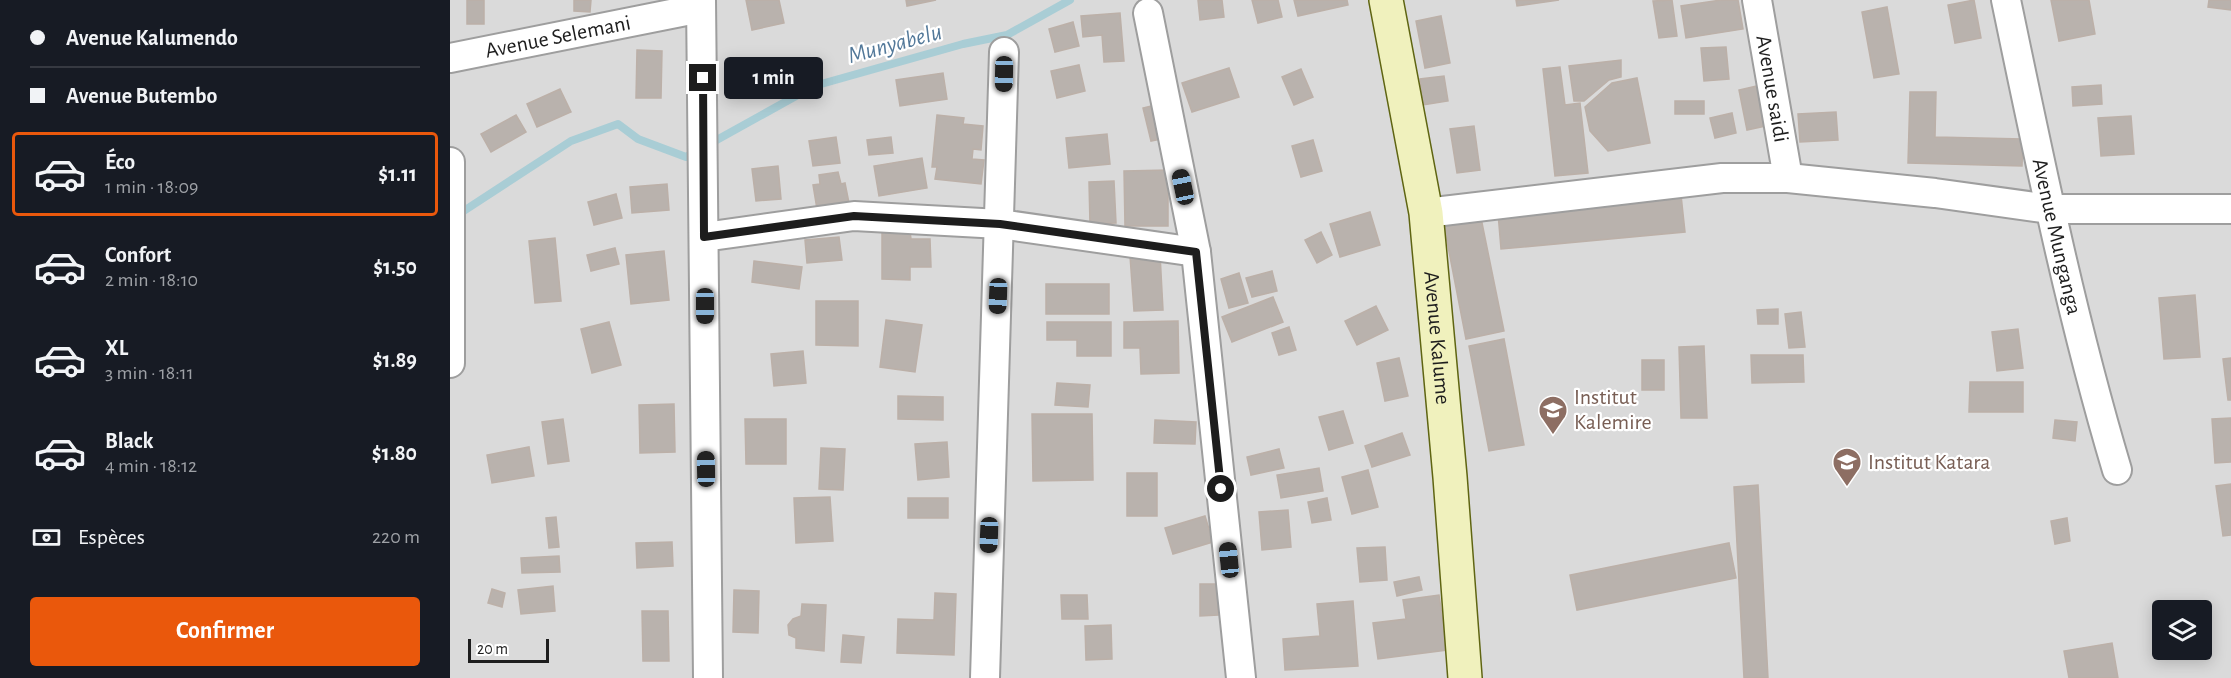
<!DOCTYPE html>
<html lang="fr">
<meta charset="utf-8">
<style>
:root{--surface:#171b24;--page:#242831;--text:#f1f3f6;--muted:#9ea1a6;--line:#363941;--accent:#ea580c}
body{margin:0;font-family:"Alegreya Sans",sans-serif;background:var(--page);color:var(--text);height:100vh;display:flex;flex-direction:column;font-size:22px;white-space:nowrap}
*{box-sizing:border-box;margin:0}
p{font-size:20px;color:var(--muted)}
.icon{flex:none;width:33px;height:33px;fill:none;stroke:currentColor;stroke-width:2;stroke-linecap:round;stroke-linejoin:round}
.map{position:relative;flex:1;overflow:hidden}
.drawer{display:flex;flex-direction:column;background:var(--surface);width:450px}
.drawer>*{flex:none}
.top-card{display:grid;align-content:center;height:132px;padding:0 30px;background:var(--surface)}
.fabs{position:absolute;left:1702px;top:600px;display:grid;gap:12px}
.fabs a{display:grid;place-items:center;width:60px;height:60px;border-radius:6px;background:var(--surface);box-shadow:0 3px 15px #0003;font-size:30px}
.scale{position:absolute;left:18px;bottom:15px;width:81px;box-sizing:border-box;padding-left:6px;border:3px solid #1d1d1d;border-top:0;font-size:16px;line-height:21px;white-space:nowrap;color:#1d1d1d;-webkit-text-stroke:4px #fff;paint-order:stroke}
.end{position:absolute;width:27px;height:27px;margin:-14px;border:8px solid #1d1d1d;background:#fff;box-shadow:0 0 0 3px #fff}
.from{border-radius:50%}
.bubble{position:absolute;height:42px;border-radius:6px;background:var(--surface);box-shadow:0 3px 15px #0003;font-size:20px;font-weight:700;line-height:42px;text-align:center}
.car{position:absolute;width:18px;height:36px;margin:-18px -9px;border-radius:8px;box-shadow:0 0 4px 2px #0007;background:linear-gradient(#222 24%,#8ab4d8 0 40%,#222 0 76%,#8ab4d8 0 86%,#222 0)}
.top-card b{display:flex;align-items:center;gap:21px;height:57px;font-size:22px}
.top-card b+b{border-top:2px solid var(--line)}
.top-card i{width:15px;height:15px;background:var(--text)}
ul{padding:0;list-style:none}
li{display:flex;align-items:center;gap:18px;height:84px;margin:0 12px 9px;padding:0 18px;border:3px solid transparent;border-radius:6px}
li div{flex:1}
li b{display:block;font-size:22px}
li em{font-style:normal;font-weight:700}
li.current{border-color:var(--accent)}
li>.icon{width:54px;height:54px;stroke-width:1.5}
.pay{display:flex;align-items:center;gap:15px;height:66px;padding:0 30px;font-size:22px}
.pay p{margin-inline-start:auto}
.action{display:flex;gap:12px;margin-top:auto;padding:12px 30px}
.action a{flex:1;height:69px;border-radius:6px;background:var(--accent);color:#fff;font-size:24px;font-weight:700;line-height:69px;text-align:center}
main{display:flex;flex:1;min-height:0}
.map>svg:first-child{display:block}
</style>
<main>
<section class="drawer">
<div class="top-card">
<b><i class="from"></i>Avenue Kalumendo</b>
<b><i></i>Avenue Butembo</b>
</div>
<ul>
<li class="current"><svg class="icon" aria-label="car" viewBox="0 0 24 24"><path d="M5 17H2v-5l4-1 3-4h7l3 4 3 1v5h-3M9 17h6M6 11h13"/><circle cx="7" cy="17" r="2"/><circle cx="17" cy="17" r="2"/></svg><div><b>Éco</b><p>1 min · 18:09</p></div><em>$1.11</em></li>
<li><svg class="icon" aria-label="car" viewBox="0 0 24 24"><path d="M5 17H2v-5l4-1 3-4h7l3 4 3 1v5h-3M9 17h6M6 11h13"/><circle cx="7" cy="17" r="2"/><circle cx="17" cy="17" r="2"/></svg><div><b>Confort</b><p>2 min · 18:10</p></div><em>$1.50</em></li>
<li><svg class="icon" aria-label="car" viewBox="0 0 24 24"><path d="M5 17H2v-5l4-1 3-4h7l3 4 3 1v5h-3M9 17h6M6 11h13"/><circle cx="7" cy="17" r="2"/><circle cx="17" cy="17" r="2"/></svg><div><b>XL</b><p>3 min · 18:11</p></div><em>$1.89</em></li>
<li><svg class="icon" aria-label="car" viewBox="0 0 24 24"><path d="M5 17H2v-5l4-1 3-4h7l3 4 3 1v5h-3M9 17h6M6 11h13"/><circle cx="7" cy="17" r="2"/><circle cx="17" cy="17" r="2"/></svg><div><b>Black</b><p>4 min · 18:12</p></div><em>$1.80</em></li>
</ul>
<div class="pay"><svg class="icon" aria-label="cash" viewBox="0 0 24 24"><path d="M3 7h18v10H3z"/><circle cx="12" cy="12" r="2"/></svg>Espèces<p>220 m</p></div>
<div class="action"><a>Confirmer</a></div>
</section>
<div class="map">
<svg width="1781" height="678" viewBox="0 0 1781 678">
<rect width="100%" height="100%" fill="#ece9e4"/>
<path fill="#dadada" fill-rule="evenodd" d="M0,0H1781V678H0ZM1713,610H1752V650H1713Z"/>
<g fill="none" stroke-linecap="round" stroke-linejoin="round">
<path stroke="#a9cdd5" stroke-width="8" d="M6,216L121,141L168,124L188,139L236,157L364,86L513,44L557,35L620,0"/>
</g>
<path fill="#b9b2ad" stroke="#bcb0a8" stroke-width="1.5" d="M17,0H34V24H17Z
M124,0H141L140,12L124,11Z
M296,0H329L334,23L302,30Z
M456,0H486L457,6Z
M748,0H772L774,17L750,20Z
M802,0H828L832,17L808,23Z
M844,0H897L898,5L848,16Z
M1066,0H1109L1067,6Z
M1222,0L1227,36L1209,38L1203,1Z
M1271,0H1288L1293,29L1236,38L1231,6Z
M1524,0L1531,38L1505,43L1498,5Z
M1601,0H1639L1645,34L1609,41Z
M1759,0H1781V10L1758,7Z
M1437,7L1449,74L1424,78L1412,12Z
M670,13L674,61L654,62L652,35L633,37L631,16Z
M991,16L1000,63L975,68L966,21Z
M623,22L629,46L605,52L599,29Z
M1276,47L1279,79L1254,81L1251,48Z
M187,50L212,51L211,98H186Z
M1171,60V77L1159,80L1134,101H1124L1119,66Z
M629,65L635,91L607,98L601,71Z
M1110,67L1115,105L1130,103L1138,173L1105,176L1093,69Z
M779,68L789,97L742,112L732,83Z
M851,69L863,97L844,105L832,77Z
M493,73L497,99L450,106L446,80Z
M994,76L998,101L973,105L970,79Z
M1187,78L1200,143L1158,151L1140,131L1135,107L1162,83Z
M1651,85L1652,104L1623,106L1622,87Z
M1307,86L1316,126L1297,130L1289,90Z
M110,89L121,112L87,127L77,104Z
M1460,92H1486L1485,137L1573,139L1572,166L1458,163Z
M722,101L730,135L701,141L693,108Z
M1225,101H1254V114H1225Z
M1386,112L1388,140L1350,142L1348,114Z
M1282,113L1286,133L1265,138L1260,118Z
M66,115L76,132L41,152L31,134Z
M487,115L514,118L513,124L533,126L531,150L523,149L522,159L534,160L531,184L485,179L487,167H482Z
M1681,116L1684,154L1651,156L1648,118Z
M1024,126L1030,170L1007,173L1000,129Z
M657,134L660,164L619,168L616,138Z
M386,137L390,163L363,166L359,141Z
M441,137L443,153L419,155L417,140Z
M863,140L872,171L851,177L842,146Z
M472,158L477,188L429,196L424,166Z
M328,166L331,199L306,201L302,169Z
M718,170V226H675L674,171Z
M388,172L391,184L395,183L399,203L367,209L363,185L370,184L369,175Z
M664,181L666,223L640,224L639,182Z
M217,184L219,210L182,213L180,187Z
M166,194L172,218L144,225L138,202Z
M1231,195L1235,232L1051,249L1048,213Z
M920,212L930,245L890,257L880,224Z
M1031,218L1054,331L1016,339L994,226Z
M432,231H460L461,239H480L481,267H460V280L432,279Z
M871,232L882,255L867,263L855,240Z
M389,237L392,260L357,263L355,240Z
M105,238L111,301L85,303L79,241Z
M165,248L169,264L141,271L137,255Z
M214,251L219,300L181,304L176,255Z
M710,254L713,310L684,311L680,256Z
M304,261L352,267L349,289L302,282Z
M822,271L827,291L802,297L796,278Z
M789,273L798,303L779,308L771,279Z
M596,284H659V314H596Z
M1745,295L1750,357L1714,359L1709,298Z
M823,297L833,322L782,342L772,317Z
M366,301H408V346L366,345Z
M926,306L938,330L907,345L895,321Z
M1328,309V324H1308L1307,310Z
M1351,312L1355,347L1339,348L1335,314Z
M436,320L472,325L465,372L430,367Z
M728,321L729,373L691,374L690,348H674V322Z
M159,322L171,365L142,373L131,329Z
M597,322H661V356H627V340H597Z
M839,327L846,350L829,355L822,333Z
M1568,329L1573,368L1547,371L1542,332Z
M1054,339L1074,445L1039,451L1019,346Z
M1254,346L1257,418H1231L1229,347Z
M353,351L356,383L324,386L321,354Z
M1301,355H1353L1354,382L1302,383Z
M949,358L958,396L935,401L927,363Z
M1781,358V400H1778L1773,359Z
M1192,360H1214V390H1192Z
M1520,382H1573V412H1519Z
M607,383L640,385L638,407L605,405Z
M448,396L493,397V420L448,419Z
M224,404L225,452L190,453L189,405Z
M893,411L903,443L879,450L869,417Z
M582,414H642L643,480L583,481Z
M1781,418V462L1765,463L1762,419Z
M113,419L119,461L98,464L92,422Z
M295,419H336V464H296Z
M705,420L746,422L745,444L704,443Z
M1605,420L1627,422L1625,441L1603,438Z
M952,433L960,455L922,467L915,446Z
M497,442L499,477L468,480L465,444Z
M79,447L84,476L42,483L37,455Z
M371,448L395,449L393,490L369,489Z
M829,449L834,468L801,475L797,457Z
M869,468L873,491L831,498L827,475Z
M918,470L928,507L902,514L892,477Z
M677,473H707V516H677Z
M1781,484V535L1773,536L1766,486Z
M1308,485L1318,678H1294L1284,487Z
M380,497L383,541L346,543L344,498Z
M458,498H498V518H458Z
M877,498L881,520L862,523L858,502Z
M838,510L841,547L812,550L809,512Z
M755,516L763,542L723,554L715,528Z
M106,517L109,547L99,548L96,518Z
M1617,518L1620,541L1605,544L1601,521Z
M222,542L223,566L187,568L186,543Z
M1279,543L1286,578L1127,610L1120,575Z
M935,547L937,580L910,582L907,548Z
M109,556L110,572L72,573L71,558Z
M969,577L972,590L947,596L944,582Z
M750,584H768V615L750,616Z
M103,586L105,611L71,614L68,590Z
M42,589L55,593L52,607L38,603Z
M284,590L309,591L308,633L283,632Z
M485,593L506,594L504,655L447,653L448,619L484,620Z
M611,595H637L638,619H612Z
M989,595L997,650L928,659L923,623L956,619L953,600Z
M903,601L908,666L835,670L833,639L870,636L867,604Z
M352,604L376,605L374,651L346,648V638L339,635L338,625L343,619L351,616Z
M192,611H218L219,661H193Z
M661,625L662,659L636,660L635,626Z
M393,635L414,637L411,663L391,662Z
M1662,643L1668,678H1619L1614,651Z"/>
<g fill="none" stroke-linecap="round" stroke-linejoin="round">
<g stroke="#9e9e9e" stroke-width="32">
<g id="street">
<path d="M251,0L258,678"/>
<path id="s1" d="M1307,0L1338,178"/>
<path id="s2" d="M1556,0C1589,158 1621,316 1667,470"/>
<path d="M698,13L746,252L791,678"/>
<path id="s3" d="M0,58L251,8"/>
<path d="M0,162V363"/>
<path d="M976,213L1272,178H1338L1485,193L1600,209H1781"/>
<path d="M254,237L404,216L550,224L746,252"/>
<path d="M535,678L554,52"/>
</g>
</g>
<g stroke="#5f6512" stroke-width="36">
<g id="secondary">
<path id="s4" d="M936,0L976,213L1000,477L1015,678"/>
</g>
</g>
<use href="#street" stroke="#fff" stroke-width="28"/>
<use href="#secondary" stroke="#f0f1bd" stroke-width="33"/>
</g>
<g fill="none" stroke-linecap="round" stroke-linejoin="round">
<path stroke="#1d1d1d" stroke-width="8" d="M253,78L254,237L404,216L550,224L746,252L771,489"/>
</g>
<defs>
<g id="school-pin" transform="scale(1.5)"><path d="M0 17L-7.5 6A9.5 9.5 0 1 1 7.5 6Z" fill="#8d6e63" stroke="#fff"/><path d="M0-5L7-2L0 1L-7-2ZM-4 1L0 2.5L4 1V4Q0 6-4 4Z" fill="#fff"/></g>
</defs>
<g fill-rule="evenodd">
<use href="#school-pin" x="1103" y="410"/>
<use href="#school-pin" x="1397" y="462"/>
</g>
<g text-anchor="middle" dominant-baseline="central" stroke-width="4.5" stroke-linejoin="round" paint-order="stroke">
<g font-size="22" fill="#1d1d1d" stroke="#fff">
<text stroke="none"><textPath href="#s3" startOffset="110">Avenue Selemani</textPath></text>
<text stroke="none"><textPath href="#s1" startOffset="90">Avenue saidi</textPath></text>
<text stroke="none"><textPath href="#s2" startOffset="242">Avenue Munganga</textPath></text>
<text stroke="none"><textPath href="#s4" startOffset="342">Avenue Kalume</textPath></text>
</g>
<g font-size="22" fill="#785e54" stroke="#fff" text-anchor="start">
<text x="1124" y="397">Institut<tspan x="1124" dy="25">Kalemire</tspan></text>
<text x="1418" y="462">Institut Katara</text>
</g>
<g font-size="24" font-style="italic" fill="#527899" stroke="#fff">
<text transform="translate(445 44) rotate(-15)">Munyabelu</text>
</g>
</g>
</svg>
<div class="fabs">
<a><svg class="icon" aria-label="layers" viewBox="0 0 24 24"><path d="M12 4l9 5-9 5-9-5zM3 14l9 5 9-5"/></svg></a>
</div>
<div class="scale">20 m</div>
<i class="end from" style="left:771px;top:489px"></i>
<i class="end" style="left:253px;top:78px"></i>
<div class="bubble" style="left:274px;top:57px;width:99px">1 min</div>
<i class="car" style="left:554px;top:74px;rotate:181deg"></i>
<i class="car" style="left:733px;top:187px;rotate:348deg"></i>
<i class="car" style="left:548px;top:296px;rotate:182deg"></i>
<i class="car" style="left:255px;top:306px;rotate:180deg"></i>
<i class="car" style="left:256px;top:469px;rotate:359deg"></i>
<i class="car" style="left:539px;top:535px;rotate:182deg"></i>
<i class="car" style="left:779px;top:560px;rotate:354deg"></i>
</div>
</main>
